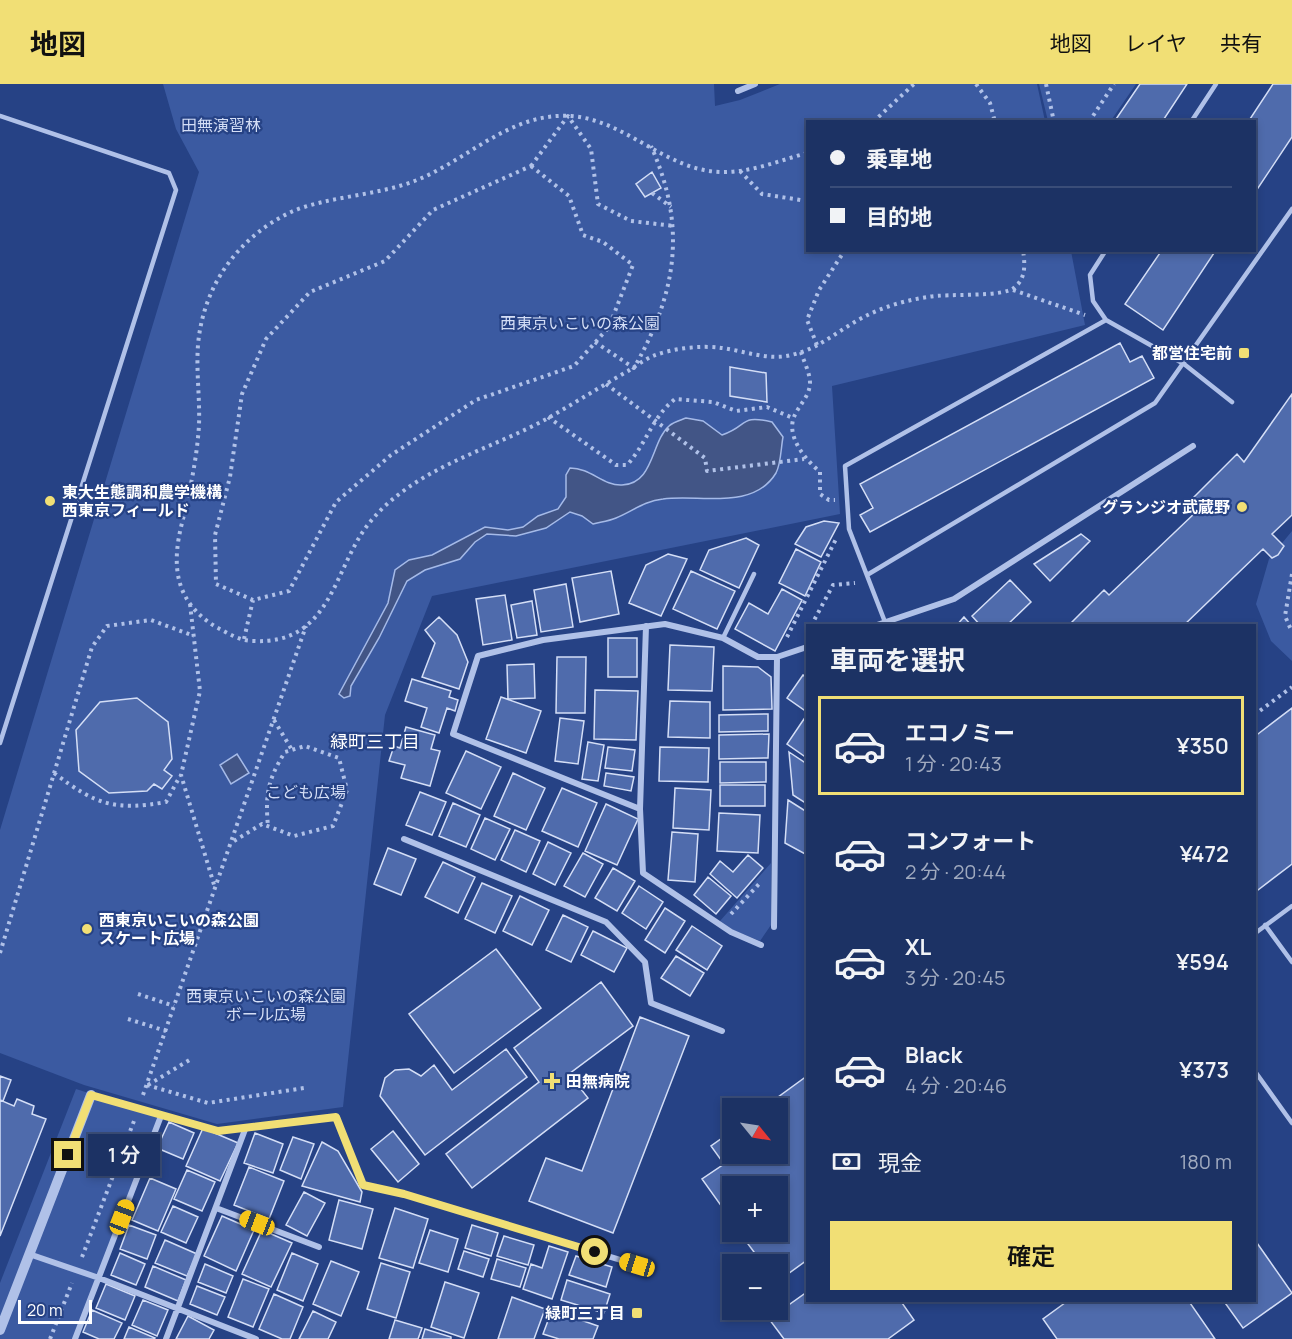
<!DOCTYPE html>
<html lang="ja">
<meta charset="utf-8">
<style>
:root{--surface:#1c3264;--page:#293e6d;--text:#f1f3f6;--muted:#a0aabf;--line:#3a4d78;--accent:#f1df75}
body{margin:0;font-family:Manrope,"Noto Sans JP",sans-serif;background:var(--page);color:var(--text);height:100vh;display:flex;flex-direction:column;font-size:22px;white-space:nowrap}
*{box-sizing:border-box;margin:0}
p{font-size:20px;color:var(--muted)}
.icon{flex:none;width:33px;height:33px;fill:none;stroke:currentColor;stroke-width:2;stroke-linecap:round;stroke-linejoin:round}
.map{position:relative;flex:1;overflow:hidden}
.side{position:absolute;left:806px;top:540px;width:450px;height:678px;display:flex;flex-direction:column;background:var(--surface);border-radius:0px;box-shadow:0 3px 9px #0003,0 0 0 2px var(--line)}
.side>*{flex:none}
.banner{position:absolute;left:806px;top:36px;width:450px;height:132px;border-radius:0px;box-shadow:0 3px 9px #0003,0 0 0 2px var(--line);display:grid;align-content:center;height:132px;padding:0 24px;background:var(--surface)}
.needle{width:39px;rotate:120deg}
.controls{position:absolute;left:722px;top:1014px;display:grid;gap:12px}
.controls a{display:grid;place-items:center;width:66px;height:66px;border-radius:0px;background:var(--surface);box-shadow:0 3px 9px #0003,0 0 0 2px var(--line);font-size:30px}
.scale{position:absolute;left:18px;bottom:15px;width:74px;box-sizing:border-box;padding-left:6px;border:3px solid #fff;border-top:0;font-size:16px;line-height:21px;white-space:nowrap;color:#fff;-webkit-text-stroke:4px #264285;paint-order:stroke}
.end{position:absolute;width:27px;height:27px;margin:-14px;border:8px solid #f1df75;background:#111;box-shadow:0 0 0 3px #111}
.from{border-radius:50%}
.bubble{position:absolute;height:42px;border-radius:0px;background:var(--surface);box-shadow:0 3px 9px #0003,0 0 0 2px var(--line);font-size:20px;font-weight:600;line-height:42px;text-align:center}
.car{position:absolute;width:18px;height:36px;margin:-18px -9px;border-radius:8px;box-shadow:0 0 4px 2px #0007;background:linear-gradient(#f5c518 24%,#345 0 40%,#f5c518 0 76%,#345 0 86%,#f5c518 0)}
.banner b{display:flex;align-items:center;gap:21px;height:57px;font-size:22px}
.banner b+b{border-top:2px solid var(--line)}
.banner i{width:15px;height:15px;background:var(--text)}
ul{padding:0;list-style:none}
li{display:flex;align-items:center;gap:18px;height:99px;margin:0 12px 9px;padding:0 12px;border:3px solid transparent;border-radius:0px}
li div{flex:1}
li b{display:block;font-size:22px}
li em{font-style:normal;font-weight:600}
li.current{border-color:var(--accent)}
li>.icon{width:54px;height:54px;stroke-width:1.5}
h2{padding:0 24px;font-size:27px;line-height:72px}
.pay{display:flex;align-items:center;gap:15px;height:66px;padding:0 24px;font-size:22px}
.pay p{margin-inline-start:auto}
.action{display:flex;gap:12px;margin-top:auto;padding:12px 24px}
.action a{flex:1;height:69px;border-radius:0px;background:var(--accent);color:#111;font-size:24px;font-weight:600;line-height:69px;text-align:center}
header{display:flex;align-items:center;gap:36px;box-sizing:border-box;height:84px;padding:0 30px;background:var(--accent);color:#111}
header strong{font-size:28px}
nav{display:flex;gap:33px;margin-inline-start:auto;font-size:21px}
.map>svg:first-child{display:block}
</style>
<header>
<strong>地図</strong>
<nav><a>地図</a><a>レイヤ</a><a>共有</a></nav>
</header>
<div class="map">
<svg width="1292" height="1255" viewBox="0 0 1292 1255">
<rect width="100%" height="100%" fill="#264285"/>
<path fill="#3b5aa1" d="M163,0H714L715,22L740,16L780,0H1037L1045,37L807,38V166L1071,167L1085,241L832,302L840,430L432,512L385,631L343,1023L217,1040L84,1001L0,969V746L199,88L176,45Z
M1039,0H1136L1110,38L1048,37Z
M1292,447V577L1271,557L1256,520L1269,475Z
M771,779V841L760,857L733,846L720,837Z
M76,1005L161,1032L75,1255H0V1199Z"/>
<path fill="#425586" stroke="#a5bae8" stroke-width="1.5" d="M686,334L703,337L722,351C749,342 739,330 772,338L783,353C781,363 781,380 776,389C753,427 699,410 663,415C644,417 633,427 616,434C609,437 601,438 593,440L582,432L570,428L546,444L516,452L487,450L475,458L460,475L425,486L407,497L379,554L351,602L350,612L344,614L339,610L388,519L395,486L409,476L432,471L485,443L508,446L523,443L538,432L558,425L566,413V391L570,384C591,384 603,402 622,401C654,400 651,358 669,342C673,338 681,336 686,334Z
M237,670L249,689L231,700L220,681Z"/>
<path fill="#4f6bac" stroke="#d4def6" stroke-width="1.5" d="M1140,0H1187L1162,38H1114Z
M1273,0H1292V53L1254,110V38H1248Z
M652,88L661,104L645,113L636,100Z
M1162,166H1216L1163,246L1125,220Z
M1120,259L1130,278L1142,272L1154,294L870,448L860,431L873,424L860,400Z
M730,283L766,289L767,318L730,312Z
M1292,310V431L1272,450L1284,462L1278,471L1272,474L1263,465L1183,542H1068L1104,506L1109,511L1197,427L1189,418L1237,370L1244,378Z
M824,437L839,439L821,473L795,460L806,443Z
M1081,450L1090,457L1050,497L1034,480Z
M746,454L759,461L739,504L700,486L709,466Z
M796,465L821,478L805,512L779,499Z
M668,470L687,475L661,532L629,519L646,481Z
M611,487L619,530L580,538L572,494Z
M691,487L735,507L717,545L673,525Z
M1010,496L1031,518L1006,542H981L972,532Z
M566,500L573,543L541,548L534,506Z
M782,505L802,516L775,567L735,545L749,519L768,530Z
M505,511L512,556L483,561L476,515Z
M532,517L537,551L517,554L511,521Z
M439,533L457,551L468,578L459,605L422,593L435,559L425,546Z
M964,533L972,542H956Z
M608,554H637V593H608Z
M670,561L714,563L712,607L668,606Z
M557,573H586L585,629H556Z
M534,580L535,614L508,615L507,581Z
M723,582L758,583L771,593L772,625L723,626Z
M803,591L807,593V628L787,614Z
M412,595L451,607L449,613L458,616L455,627L447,624L439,649L421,643L427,624L405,617Z
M595,606L638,607L636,656L594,655Z
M501,613L541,627L526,669L486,655Z
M137,614L168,638L172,675L164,686L172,692L162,705L154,700L147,707L109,709L79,687L76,646L100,618Z
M670,617L710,618V654L668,653Z
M1292,624V780L1254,809V653Z
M768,630V647L719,648V631Z
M560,634L584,637L578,680L555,677Z
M804,635L807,638V674L787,660Z
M406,643L435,651L431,665L440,667L430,702L401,694L405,681L389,677L394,662L400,664Z
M769,650L768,674L719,675V651Z
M588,658L604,661L598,697L582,695Z
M608,663L635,666L632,687L605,684Z
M660,663L709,664L708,698L659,697Z
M466,667L501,683L481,725L446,709Z
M789,668L807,680V720L793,711Z
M720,678H766V698L720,699Z
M513,689L545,704L526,746L494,732Z
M606,689L634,693L631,707L604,702Z
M720,701H765V722H720Z
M562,704L597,719L578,763L542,747Z
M675,704L711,706L709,746L673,744Z
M420,708L446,718L432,751L406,741Z
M788,716L807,728V771L785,759Z
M453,719L480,731L466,763L439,752Z
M606,720L638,735L617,781L585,767Z
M719,729L760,731L758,769L717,767Z
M485,734L510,745L495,776L471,765Z
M515,746L540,757L526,788L501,776Z
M672,748L698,750L695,798L668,796Z
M548,758L571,769L555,801L533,790Z
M388,764L416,775L401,811L374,800Z
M583,769L603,780L585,813L564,802Z
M748,771L763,784L737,814L710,790L720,777L733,788Z
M443,778L475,793L458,829L425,813Z
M613,784L635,797L617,827L595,814Z
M708,793L731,812L716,830L694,811Z
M482,799L512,812L495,849L465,835Z
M639,802L663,818L646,845L622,829Z
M520,812L549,826L532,861L503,847Z
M665,824L685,837L665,869L645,856Z
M563,831L588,843L571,878L546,866Z
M692,842L722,862L707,886L676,866Z
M593,847L627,864L614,888L581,871Z
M496,865L541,924L454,989L409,930Z
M676,872L704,889L690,912L661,894Z
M601,898L633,942L569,990L588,1014L472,1104L446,1070L539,998L514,964Z
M640,933L689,952L613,1149L529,1117L546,1074L582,1087Z
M506,965L527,993L425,1071L380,1012L385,994L395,986L409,985L421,992L434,981L452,1006Z
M0,992L11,996L3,1017L0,1016Z
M807,992V1176L777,1198V1180H763L739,1148H777V1102H732V1137L702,1095L724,1080L711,1062L732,1047V1070H777V1024H763Z
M17,1015L34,1022L32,1030L46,1035L0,1152V1016L14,1022Z
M169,1038L194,1049L183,1075L157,1064Z
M203,1044L238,1059L220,1097L186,1082Z
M393,1047L419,1080L398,1098L371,1065Z
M255,1049L283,1060L273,1089L244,1079Z
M293,1053L314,1060L301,1095L280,1086Z
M322,1058L338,1067L362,1108L360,1118L302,1102Z
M249,1083L284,1097L269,1135L234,1121Z
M187,1086L215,1098L202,1127L174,1115Z
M150,1094L176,1105L158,1147L132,1136Z
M304,1108L325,1119L307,1152L286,1141Z
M339,1116L373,1125L362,1165L329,1156Z
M173,1122L198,1133L186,1159L161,1148Z
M395,1124L428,1135L413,1184L379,1174Z
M222,1132L254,1146L236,1187L204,1172Z
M129,1141L156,1151L147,1175L120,1165Z
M472,1141L498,1149L491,1172L465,1164Z
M262,1146L292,1159L271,1203L242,1190Z
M430,1146L458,1155L448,1188L419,1179Z
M504,1152L534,1161L528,1181L497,1172Z
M165,1156L197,1170L187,1192L155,1179Z
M1257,1159L1292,1209L1243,1244L1223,1216H1254V1161Z
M549,1162L568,1168L552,1215L523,1205L531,1180L542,1184Z
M464,1167L489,1175L483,1193L458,1185Z
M120,1169L145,1180L136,1201L111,1191Z
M292,1169L318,1180L303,1217L277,1206Z
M576,1172L612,1183L606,1203L569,1191Z
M497,1175L526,1184L520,1203L491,1195Z
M331,1177L359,1188L341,1232L313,1220Z
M381,1179L410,1188L396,1234L367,1225Z
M205,1180L233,1192L226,1209L198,1198Z
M153,1182L186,1196L178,1217L145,1203Z
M243,1195L269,1205L253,1243L228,1233Z
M567,1196L610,1210L604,1229L561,1216Z
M445,1198L479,1209L464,1254L431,1243Z
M106,1200L135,1212L125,1236L96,1224Z
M197,1202L225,1213L217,1231L190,1220Z
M807,1208V1216H900L914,1236L888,1255H784L769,1235Z
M274,1210L303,1223L290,1255H282L259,1245Z
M512,1213L545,1225L534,1255H498Z
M143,1216L168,1226L157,1252L132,1241Z
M1069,1216H1188L1215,1255H1057L1043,1235Z
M92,1226L122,1239L114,1255H99L83,1248Z
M552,1226L598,1242L593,1255H559L543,1250Z
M313,1227L336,1238L328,1255H299Z
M188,1232L214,1246L209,1255H176Z
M395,1236L422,1244L418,1255H389Z
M129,1243L155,1254L154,1255H124Z
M425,1245L451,1253V1255H422Z"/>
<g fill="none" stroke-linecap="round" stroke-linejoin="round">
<path stroke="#b0c1e8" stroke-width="4" stroke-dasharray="3 4.5" stroke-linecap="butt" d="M976,0L990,19L995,38
M1046,0L1054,38
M873,38L914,0
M1089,38L1114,0
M807,69C778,77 750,89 720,88C665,86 626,36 571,32C511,28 469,75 417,96C378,112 327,112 291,128C238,153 203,202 198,261C196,287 200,314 199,341C197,374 190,407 182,439C171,482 175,518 216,543C228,549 240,557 253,557C333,561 333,483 370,438C415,383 491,366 550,333C576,318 602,302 628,287C636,282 645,275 653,272C673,264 702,261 722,264C745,267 769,277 791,271C815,266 833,251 853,239C876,225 901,217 928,213C948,209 1004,214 1015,203C1026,194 1025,180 1023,166
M531,82L569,112L583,151L603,158L633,181L609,243L574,282L476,316L391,371L336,418L289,507L253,516L216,500L215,451L230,393L242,310L266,255L310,208L385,177L433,126Z
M531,82L568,32L591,65L598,120L631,137L674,142
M740,87L762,110L807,117
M652,109L671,123
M1013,206L1085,231
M595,258L634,284C677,208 687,143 651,62
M817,261L807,236L819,206L845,166
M801,268C804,278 810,289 810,299C810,312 798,322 794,333C786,353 806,376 820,388V410L829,416H835
M606,300L705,374L707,387L804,375
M548,333L616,381H627C647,359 652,333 675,315L713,318L736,327L767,323L793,334
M1292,490L1285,532L1292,548
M190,520L200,607L181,691L215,804
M811,542L833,501L855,499
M787,553L837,453
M244,555L253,516
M1254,631L1292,603
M274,636L292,666
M54,689C96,721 115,727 166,718L180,692
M234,757L262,740L294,752L333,742L347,706L339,674L305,662L285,668C268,695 265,711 268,742
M731,830L759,800
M0,869L92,563L107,542L151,536L194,552
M138,910L174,922
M128,935L166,947
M147,1001L208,1019L304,1004
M148,1001L191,975
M143,1011L306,542
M82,1173L134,1037
M50,1255L72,1199"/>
<path stroke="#b0c1e8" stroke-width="4.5" d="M0,32L169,89L176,106L0,659
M1191,38L1216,0
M1106,166L1090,191L1093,217L1106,236L1184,280L1232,318
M867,491L1155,319L1292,125
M885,538L849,445L845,382L1106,236
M723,554L754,490
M1265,841L1292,878
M1254,850L1292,822
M1254,986L1292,1039"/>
<path stroke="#b0c1e8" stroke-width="6" d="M738,7L755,0
M874,542L954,515L1193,362
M640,725L646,542
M404,755L606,838L645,878L651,919L722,947
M774,843L777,573
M761,861L731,848L643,789L640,725L453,650L478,572L543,556L665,540L723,554L758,573H777L807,563
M91,1011L218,1047L336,1033L363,1101L404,1110L637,1181
M216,1124L319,1163
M29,1170L99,1194L256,1255
M75,1255L161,1032
M166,1255L246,1043"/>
<path stroke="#b0c1e8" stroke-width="10" d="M0,1246L91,1011"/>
</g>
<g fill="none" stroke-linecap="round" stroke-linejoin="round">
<path stroke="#f1df75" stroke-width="8" d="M68,1071L91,1011L218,1047L336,1033L363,1101L404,1110L595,1168"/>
</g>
<g fill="#f1df75" stroke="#264285" stroke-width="2">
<rect x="1238" y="263" width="12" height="12" rx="3"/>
<circle cx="50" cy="417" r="6"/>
<circle cx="1242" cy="423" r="6"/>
<circle cx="87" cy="845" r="6"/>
<path d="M549 988h6v6h6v6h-6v6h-6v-6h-6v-6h6z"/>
<rect x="631" y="1223" width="12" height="12" rx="3"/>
</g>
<g text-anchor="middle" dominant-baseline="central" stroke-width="4.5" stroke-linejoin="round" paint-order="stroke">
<g font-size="16" fill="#d4def6" stroke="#264285">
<text x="221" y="41">田無演習林</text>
<text x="580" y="239">西東京いこいの森公園</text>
<text x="306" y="708">こども広場</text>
<text x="266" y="912">西東京いこいの森公園<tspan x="266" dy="18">ボール広場</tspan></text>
</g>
<g font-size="16" font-weight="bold" fill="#fff" stroke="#264285" text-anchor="end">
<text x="1232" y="269">都営住宅前</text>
<text x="62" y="408" text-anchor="start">東大生態調和農学機構<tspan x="62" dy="18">西東京フィールド</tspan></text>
<text x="1230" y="423">グランジオ武蔵野</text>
<text x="99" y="836" text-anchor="start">西東京いこいの森公園<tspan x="99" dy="18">スケート広場</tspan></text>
<text x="566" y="997" text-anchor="start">田無病院</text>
<text x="625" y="1229">緑町三丁目</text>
</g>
<g font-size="18" fill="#fff" stroke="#264285">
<text x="375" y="657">緑町三丁目</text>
</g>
</g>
</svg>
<div class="controls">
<a><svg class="needle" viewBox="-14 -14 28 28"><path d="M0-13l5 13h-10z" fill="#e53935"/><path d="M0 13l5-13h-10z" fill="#a0aabf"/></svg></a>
<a>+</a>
<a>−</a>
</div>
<div class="scale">20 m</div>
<i class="end from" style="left:595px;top:1168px"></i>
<i class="end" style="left:68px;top:1071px"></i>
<div class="bubble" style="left:88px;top:1050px;width:72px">1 分</div>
<i class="car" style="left:122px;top:1133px;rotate:21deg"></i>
<i class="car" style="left:257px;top:1139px;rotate:291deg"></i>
<i class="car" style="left:637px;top:1181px;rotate:287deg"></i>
<div class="banner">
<b><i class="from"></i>乗車地</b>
<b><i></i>目的地</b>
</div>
<section class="side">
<h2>車両を選択</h2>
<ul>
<li class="current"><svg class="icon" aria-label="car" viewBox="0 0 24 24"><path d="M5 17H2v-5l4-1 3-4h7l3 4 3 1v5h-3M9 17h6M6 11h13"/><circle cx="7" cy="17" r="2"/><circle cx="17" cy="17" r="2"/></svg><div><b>エコノミー</b><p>1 分 · 20:43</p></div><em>¥350</em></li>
<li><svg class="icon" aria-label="car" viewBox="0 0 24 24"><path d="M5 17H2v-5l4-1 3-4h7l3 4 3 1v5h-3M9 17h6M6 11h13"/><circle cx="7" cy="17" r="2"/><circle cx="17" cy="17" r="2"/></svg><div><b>コンフォート</b><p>2 分 · 20:44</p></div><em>¥472</em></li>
<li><svg class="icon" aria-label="car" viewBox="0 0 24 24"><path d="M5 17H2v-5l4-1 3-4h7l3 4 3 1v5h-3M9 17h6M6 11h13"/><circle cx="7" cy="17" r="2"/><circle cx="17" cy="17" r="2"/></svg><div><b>XL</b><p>3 分 · 20:45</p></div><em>¥594</em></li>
<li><svg class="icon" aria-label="car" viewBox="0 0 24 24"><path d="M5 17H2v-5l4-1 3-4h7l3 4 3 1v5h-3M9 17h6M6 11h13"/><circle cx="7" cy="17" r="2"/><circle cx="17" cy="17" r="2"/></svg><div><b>Black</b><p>4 分 · 20:46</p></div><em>¥373</em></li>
</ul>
<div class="pay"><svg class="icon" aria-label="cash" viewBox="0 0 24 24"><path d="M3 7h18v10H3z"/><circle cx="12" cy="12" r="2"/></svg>現金<p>180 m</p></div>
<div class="action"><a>確定</a></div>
</section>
</div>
